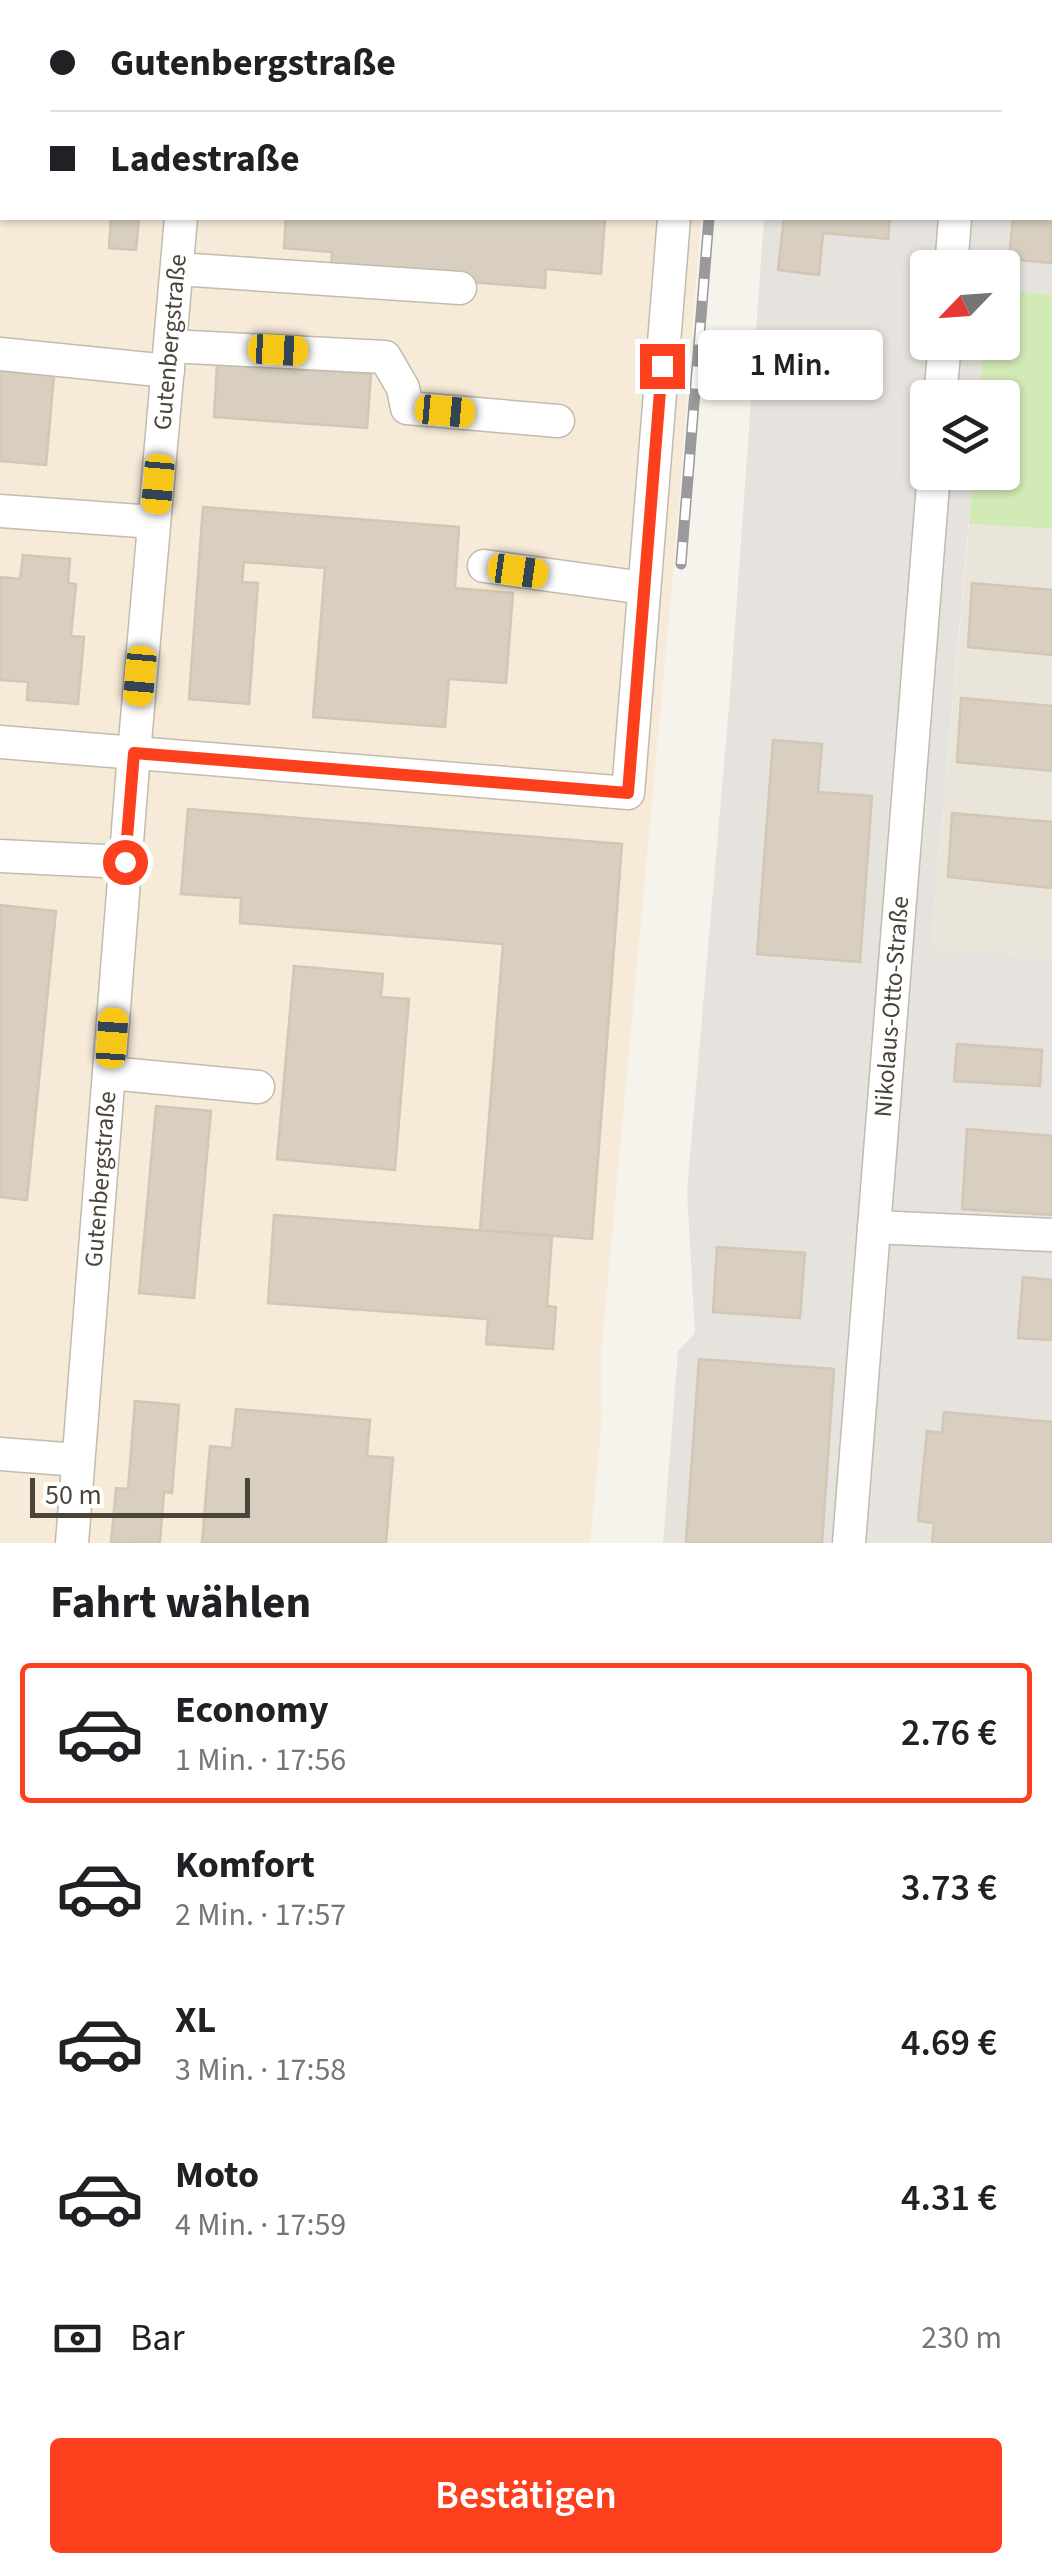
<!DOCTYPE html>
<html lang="de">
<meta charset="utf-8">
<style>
:root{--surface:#fff;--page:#f6f6f6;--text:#202124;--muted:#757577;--line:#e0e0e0;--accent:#fc3f1d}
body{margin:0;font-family:"Source Sans 3",sans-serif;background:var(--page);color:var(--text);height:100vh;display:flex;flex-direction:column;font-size:38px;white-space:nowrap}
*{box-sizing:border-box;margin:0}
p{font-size:32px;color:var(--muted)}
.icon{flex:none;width:55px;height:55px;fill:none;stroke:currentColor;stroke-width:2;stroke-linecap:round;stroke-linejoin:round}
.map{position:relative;height:1543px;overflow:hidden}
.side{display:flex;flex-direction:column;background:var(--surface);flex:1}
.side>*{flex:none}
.guide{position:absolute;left:0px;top:0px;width:1052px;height:220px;box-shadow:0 2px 8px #0004;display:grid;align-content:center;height:220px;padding:0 50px;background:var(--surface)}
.needle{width:65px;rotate:245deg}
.tools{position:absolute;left:910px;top:250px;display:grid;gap:20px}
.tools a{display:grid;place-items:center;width:110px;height:110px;border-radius:10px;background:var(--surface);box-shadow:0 2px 8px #0004;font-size:50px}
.scale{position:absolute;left:30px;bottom:25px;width:220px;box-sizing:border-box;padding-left:10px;border:5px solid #4b4439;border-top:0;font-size:28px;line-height:35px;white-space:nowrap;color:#4b4439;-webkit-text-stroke:8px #fff;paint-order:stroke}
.end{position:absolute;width:45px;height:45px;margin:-22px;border:12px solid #fc3f1d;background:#fff;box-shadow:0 0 0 5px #fff}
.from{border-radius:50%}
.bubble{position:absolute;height:70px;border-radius:10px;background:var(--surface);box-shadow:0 2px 8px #0004;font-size:32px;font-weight:600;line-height:70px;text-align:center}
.car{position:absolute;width:30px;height:60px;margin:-30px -15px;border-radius:12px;box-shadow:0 0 8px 2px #0007;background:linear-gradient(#f5c518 24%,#345 0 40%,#f5c518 0 76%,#345 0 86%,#f5c518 0)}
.guide b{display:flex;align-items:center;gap:35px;height:95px;font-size:38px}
.guide b+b{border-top:2px solid var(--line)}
.guide i{width:25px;height:25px;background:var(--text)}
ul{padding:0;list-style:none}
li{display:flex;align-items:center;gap:30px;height:140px;margin:0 20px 15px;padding:0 30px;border:5px solid transparent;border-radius:10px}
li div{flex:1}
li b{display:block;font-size:38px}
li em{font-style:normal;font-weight:600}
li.active{border-color:var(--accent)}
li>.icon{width:90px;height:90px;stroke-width:1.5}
h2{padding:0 50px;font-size:45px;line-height:120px}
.pay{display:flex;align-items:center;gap:25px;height:110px;padding:0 50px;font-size:38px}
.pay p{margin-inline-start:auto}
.cta{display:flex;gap:20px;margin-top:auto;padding:20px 50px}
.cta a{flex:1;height:115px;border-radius:10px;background:var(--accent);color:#fff;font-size:40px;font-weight:600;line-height:115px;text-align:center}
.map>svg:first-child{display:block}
</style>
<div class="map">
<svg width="1052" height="1543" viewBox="0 0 1052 1543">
<rect width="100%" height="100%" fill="#f6f3ec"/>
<path fill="#eae5da" d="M969,524L1052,529V959L931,949Z"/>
<path fill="#f7ead8" d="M0,0H742L2,2V218H701L674,564L601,1354L602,1418L590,1543H0Z"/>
<path fill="#e6e2dd" d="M780,0H1052V295L1003,290L1002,268H928V342L984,343L979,397L928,398V472L973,473L931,948L1052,959V1543H663L678,1351L695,1333L687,1191L730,695L764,218H1050V2H780Z"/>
<path fill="#d2eab5" d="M1003,290L1052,295V529L969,524L973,473L1002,472V398L979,397L984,343L1002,342Z"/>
<path fill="#d8cfc1" stroke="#d3c7b4" stroke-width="2.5" d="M21,0H155L20,2Z
M1050,40H1052V127H1050Z
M1050,173L1052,263L1009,259L1013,218H1050Z
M111,218H139L136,250L109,248Z
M286,218H605L601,274L546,269L545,288L331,271L332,252L284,248Z
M784,218H890L888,239L823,233L819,275L778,270Z
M217,364L371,374L367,428L214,417Z
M0,371L54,376L46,465L0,461Z
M203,507L459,527L455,588L513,593L506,683L449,679L445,727L313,717L325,568L244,562L242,582L258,583L249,704L189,699Z
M23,555L70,559L68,583L76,584L71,636L84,637L78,704L27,700L28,682L0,680V577L20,579Z
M972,583L1052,590V655L968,647Z
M961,698L1052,706V771L957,762Z
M773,740L822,744L818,792L872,796L860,962L757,954Z
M188,809L622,844L592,1239L480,1230L503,944L240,923L241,898L181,894Z
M952,813L1052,822V888L948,877Z
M0,905L56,911L27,1200L0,1197Z
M294,966L383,974L381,997L409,999L395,1170L277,1159Z
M957,1044L1042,1050L1040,1086L954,1081Z
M156,1106L211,1111L194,1298L139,1293Z
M967,1129L1052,1136V1215L962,1209Z
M274,1215L552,1236L547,1306L556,1307L553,1349L486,1344L488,1319L268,1303Z
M717,1247L805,1253L800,1318L713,1312Z
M1023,1277L1052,1280V1340L1018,1338Z
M699,1359L834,1369L822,1543H686Z
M135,1401L179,1405L172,1493L164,1492L160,1542L111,1543L116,1488L128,1489Z
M236,1409L370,1420L367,1456L393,1458L386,1543H202L210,1446L232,1448Z
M944,1412L1052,1422V1543H932L934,1523L918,1521L927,1431L942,1433Z"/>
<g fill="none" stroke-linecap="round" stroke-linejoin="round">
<g stroke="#c2bbae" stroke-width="35">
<g id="minor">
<path d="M201,2V0"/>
<path d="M691,2V0"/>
<path d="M972,2V0"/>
<path d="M951,268L955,218"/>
<path d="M177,269L460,288"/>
<path d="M170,346L385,357L403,388L407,408L558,421"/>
<path d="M0,354L168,371"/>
<path d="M940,398L945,342"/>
<path d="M0,511L154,522"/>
<path d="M484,566L644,588"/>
<path d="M0,742L628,793L674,218"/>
<path d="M0,856L125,862"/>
<path d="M109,1073L258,1087"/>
<path d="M874,1227L1052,1235"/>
<path d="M0,1454L78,1460"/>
<path id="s1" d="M72,1543L134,753L181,218"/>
<path id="s2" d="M849,1543L934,472"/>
</g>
</g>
<use href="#minor" stroke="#fff" stroke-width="32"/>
<g stroke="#9a9a9a" stroke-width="11">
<path id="rail" d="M750,2V0
M681,564L709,218"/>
</g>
<use href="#rail" stroke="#fff" stroke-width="8" stroke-dasharray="22" stroke-linecap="butt"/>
</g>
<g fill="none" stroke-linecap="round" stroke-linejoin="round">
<path stroke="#fc3f1d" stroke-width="12" d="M125,862L134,753L628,793L662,366"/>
</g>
<g text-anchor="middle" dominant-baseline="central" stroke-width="8" stroke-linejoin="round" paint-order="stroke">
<g font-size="25" fill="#4b4439" stroke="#fff">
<text stroke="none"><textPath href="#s1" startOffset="1205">Gutenbergstraße</textPath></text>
<text stroke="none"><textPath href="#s2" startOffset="538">Nikolaus-Otto-Straße</textPath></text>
<text stroke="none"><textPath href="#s1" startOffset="365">Gutenbergstraße</textPath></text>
</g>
</g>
</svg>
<div class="tools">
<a><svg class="needle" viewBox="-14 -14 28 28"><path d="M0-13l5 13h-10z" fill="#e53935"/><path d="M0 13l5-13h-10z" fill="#757577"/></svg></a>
<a><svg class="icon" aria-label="layers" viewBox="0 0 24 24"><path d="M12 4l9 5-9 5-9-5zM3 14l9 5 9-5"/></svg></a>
</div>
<div class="scale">50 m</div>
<i class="end from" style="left:125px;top:862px"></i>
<i class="end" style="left:662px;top:366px"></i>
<div class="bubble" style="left:698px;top:330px;width:185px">1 Min.</div>
<i class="car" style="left:278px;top:350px;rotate:93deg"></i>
<i class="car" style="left:445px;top:411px;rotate:95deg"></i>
<i class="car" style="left:158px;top:484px;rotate:185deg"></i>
<i class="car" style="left:518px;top:571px;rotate:98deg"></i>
<i class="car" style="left:140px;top:676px;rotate:185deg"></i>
<i class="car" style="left:112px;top:1038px;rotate:4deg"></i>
<div class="guide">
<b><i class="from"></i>Gutenbergstraße</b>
<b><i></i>Ladestraße</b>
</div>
</div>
<section class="side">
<h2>Fahrt wählen</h2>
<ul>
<li class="active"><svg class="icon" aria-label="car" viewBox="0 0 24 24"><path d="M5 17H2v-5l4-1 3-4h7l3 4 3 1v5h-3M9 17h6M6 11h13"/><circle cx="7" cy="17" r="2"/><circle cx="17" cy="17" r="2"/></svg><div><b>Economy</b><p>1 Min. · 17:56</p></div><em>2.76 €</em></li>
<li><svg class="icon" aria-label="car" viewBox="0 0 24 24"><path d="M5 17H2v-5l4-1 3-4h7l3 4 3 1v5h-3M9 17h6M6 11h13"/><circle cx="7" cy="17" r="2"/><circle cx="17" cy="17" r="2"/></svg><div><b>Komfort</b><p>2 Min. · 17:57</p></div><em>3.73 €</em></li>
<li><svg class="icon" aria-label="car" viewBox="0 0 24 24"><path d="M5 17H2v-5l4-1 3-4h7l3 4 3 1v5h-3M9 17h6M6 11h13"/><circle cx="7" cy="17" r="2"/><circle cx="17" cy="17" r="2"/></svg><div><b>XL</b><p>3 Min. · 17:58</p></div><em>4.69 €</em></li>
<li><svg class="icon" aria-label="car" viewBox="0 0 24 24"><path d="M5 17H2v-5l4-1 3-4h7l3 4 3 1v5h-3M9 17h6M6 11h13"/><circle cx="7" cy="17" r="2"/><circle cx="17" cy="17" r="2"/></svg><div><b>Moto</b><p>4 Min. · 17:59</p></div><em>4.31 €</em></li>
</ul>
<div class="pay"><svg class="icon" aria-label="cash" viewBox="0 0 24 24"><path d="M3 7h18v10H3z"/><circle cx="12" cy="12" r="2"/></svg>Bar<p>230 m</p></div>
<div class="cta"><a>Bestätigen</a></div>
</section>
